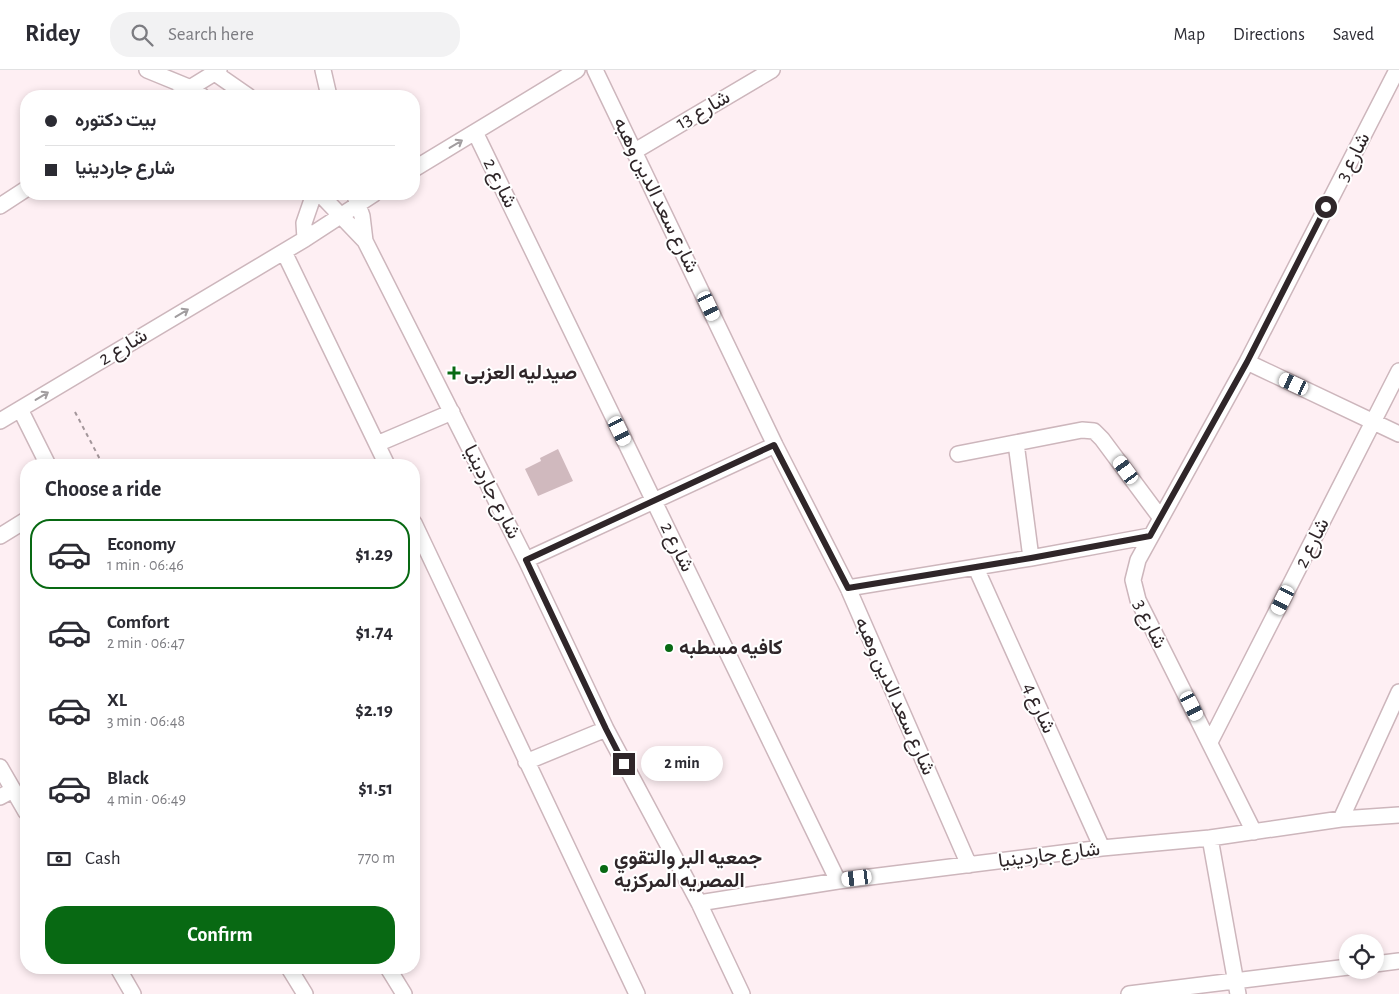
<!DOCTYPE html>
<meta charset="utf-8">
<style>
:root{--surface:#fff;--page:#f2f2f3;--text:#2b2b33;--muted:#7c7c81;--line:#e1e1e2;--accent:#086913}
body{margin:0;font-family:"Alegreya Sans",Vazirmatn,sans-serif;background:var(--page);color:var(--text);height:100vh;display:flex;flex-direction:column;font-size:19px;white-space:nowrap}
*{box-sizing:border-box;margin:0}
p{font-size:16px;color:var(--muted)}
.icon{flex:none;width:28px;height:28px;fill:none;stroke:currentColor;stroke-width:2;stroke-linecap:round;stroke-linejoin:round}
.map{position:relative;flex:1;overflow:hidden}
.sheet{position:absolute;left:20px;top:389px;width:400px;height:515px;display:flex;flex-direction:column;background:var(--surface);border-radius:20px;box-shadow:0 2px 8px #0003}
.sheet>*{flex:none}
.guide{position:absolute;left:20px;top:20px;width:400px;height:110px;border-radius:20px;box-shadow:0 2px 8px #0003;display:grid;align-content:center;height:110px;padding:0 25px;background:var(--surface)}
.tools{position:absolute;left:1339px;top:864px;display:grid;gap:10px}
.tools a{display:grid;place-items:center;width:45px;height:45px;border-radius:50%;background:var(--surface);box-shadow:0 2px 8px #0003;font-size:25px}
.end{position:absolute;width:22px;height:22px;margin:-11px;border:6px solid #2f2629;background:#fff;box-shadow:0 0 0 2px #fff}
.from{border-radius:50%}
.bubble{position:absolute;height:35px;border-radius:18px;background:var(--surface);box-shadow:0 2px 8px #0003;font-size:16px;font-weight:600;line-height:35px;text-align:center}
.car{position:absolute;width:15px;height:30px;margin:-15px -8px;border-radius:6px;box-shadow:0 0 4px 1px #0007;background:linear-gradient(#fff 24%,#345 0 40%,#fff 0 76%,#345 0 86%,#fff 0)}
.guide b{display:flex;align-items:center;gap:18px;height:48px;font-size:19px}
.guide b+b{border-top:1px solid var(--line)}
.guide i{width:12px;height:12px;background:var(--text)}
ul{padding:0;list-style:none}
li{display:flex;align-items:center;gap:15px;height:70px;margin:0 10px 8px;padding:0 15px;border:2px solid transparent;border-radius:20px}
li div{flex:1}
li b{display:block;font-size:19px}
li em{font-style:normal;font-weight:600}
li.current{border-color:var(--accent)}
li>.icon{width:45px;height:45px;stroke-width:1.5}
h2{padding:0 25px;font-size:22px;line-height:60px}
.pay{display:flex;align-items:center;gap:12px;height:55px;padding:0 25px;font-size:19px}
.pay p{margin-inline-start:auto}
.primary-button{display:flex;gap:10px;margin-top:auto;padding:10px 25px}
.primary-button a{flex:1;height:58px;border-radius:20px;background:var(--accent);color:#fff;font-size:20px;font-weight:600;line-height:58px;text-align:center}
header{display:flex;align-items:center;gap:30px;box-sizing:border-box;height:70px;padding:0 25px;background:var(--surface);border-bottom:1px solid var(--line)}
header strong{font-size:24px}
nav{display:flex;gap:28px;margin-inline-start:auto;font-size:18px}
.search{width:350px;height:45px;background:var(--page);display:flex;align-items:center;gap:12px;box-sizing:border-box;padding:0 18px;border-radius:20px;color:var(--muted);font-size:19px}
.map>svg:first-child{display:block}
</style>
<header>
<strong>Ridey</strong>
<div class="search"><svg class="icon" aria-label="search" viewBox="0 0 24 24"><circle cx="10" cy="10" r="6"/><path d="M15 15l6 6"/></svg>Search here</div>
<nav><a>Map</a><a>Directions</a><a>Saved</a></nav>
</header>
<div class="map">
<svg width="1399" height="924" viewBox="0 0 1399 924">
<rect width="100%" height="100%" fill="#feeff3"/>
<path fill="#d0b9be" d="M558,379L573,411L538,426L525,399L541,391L540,388Z"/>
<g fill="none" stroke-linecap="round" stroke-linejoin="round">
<g stroke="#cdb6bc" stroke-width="18">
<path id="minor" d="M147,0L191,18L202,26
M323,0L329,26
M595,0L775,375L848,518L969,795
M215,3L248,26
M177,26L219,0
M475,62L838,811
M635,81L772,0
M414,99L577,0
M320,124L365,171L526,490L606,659L699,833L742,924
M355,126L362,146L365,171
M0,136L26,119
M305,169L304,153L314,124
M284,182L387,395
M1247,292L1399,364
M20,339L48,395
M0,351L305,169L374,124
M1016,373L1031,488
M377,374L452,342
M958,384L1082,360L1094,361L1102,369L1160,447
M414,453L637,924
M0,466L26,450
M526,490L775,375
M976,498L1102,778
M848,518L1031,488L1150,466
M1210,672L1399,301
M526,692L606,659
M0,697L26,742
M0,727L13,720
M1341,749L1399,622
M1254,762L1138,530L1133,510L1138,490L1247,292L1397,0
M1210,768L1238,924
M699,833L838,811L1102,778L1210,768L1341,749L1399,745
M1375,894L1399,891
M118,898L133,924
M289,898L305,924
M388,898L404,924
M1129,924L1348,897"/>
</g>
<path stroke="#a3969a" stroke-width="2" stroke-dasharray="4 4" stroke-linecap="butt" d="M75,342L103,395"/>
<use href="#minor" stroke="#fff" stroke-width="15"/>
</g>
<defs><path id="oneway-shaft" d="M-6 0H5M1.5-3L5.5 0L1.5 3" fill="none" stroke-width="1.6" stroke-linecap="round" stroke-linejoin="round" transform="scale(1.25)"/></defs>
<g stroke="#a19d9f">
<use href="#oneway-shaft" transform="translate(456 74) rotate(-31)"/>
<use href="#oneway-shaft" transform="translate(182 243) rotate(-31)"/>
<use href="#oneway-shaft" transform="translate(42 326) rotate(-31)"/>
</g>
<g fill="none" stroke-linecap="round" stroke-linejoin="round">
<path stroke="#2f2629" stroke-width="6" d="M624,694L606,659L526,490L774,375L848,518L1031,488L1150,466L1247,292L1326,137"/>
</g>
<g fill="#086913" stroke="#fff" stroke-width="2">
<path d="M451.5 295.5h5v5h5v5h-5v5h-5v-5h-5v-5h5z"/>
<circle cx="669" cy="578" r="5"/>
<circle cx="604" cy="799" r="5"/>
</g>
<g text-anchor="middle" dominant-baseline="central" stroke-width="4" stroke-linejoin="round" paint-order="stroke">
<g font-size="20" fill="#2f2629" stroke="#fff">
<text transform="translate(703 40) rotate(-30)">شارع 13</text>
<text transform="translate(1353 87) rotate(-63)">شارع 3</text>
<text transform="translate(500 113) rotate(64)">شارع 2</text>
<text transform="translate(656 125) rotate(64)">شارع سعد الدين وهبه</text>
<text transform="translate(123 277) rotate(-31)">شارع 2</text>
<text transform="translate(492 422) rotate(63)">شارع جاردينيا</text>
<text transform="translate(1312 473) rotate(-63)">شارع 2</text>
<text transform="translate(677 477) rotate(64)">شارع 2</text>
<text transform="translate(1150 554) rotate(64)">شارع 3</text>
<text transform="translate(895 626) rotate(66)">شارع سعد الدين وهبه</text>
<text transform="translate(1039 638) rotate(66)">شارع 4</text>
<text transform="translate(1049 785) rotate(-7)">شارع جاردينيا</text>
</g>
<g font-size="20" font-weight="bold" fill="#2f2629" stroke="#fff" text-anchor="start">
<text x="464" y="303">صيدليه العزبى</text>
<text x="679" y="578">كافيه مسطبه</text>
<text x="614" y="788">جمعيه البر والتقوي<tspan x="614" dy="23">المصريه المركزيه</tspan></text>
</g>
</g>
</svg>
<div class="tools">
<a><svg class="icon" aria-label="locate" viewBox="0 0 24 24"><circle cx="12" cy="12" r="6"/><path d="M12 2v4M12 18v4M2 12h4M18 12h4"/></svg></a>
</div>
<i class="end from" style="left:1326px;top:137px"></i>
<i class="end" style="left:624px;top:694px"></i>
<div class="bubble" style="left:641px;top:676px;width:82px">2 min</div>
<i class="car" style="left:709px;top:236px;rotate:155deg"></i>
<i class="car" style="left:1294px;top:314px;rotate:295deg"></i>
<i class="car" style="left:620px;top:361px;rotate:154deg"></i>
<i class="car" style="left:1126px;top:400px;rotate:324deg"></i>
<i class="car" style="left:1283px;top:530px;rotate:207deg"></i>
<i class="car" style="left:1192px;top:636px;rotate:153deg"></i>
<i class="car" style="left:857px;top:808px;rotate:263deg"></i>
<div class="guide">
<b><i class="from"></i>بيت دكتوره</b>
<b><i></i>شارع جاردينيا</b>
</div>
<section class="sheet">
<h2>Choose a ride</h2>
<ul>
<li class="current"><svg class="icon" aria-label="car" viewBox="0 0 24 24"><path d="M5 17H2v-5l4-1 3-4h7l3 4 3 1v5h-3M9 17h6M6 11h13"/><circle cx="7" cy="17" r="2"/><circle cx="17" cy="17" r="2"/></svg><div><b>Economy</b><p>1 min · 06:46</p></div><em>$1.29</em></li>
<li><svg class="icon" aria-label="car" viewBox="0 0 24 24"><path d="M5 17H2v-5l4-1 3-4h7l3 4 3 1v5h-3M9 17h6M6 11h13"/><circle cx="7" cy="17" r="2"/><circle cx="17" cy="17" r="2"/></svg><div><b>Comfort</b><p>2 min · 06:47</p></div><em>$1.74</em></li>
<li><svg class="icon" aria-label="car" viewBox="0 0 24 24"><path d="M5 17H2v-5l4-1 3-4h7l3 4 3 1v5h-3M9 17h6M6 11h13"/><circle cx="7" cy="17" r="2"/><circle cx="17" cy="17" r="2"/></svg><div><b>XL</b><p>3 min · 06:48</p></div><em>$2.19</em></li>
<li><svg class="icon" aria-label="car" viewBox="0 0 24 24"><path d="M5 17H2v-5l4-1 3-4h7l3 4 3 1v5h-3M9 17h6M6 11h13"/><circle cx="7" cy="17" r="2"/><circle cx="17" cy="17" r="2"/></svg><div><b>Black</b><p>4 min · 06:49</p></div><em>$1.51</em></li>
</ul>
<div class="pay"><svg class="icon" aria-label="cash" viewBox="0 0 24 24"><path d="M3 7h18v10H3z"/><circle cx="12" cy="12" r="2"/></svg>Cash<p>770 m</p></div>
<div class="primary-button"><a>Confirm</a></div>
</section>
</div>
